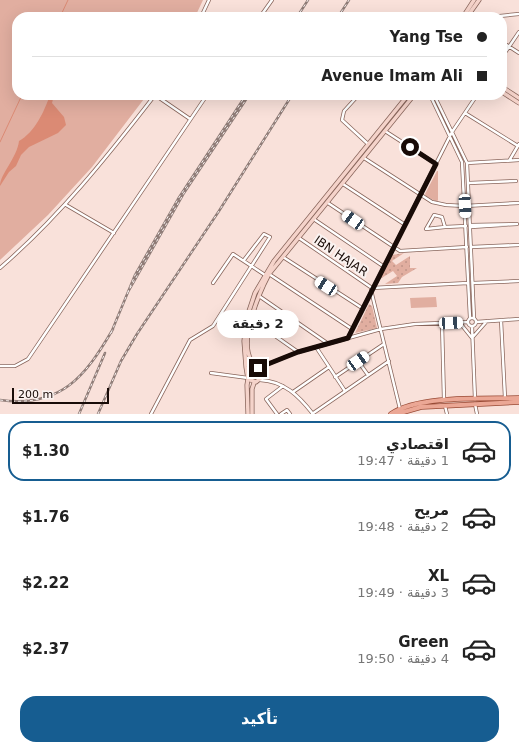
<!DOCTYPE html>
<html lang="ar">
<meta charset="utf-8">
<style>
:root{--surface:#fff;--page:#f2f2f2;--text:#222;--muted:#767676;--line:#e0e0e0;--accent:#165d91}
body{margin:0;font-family:"DejaVu Sans",Vazirmatn,sans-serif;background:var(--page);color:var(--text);direction:rtl;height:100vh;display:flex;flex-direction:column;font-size:15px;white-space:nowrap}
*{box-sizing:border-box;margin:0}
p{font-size:13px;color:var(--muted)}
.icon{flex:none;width:22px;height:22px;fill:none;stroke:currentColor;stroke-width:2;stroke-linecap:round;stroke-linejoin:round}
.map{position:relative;height:414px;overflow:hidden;direction:ltr}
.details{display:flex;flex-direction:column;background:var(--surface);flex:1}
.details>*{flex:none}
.hud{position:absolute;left:12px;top:12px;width:495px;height:88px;border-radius:16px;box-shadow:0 4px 16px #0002;direction:rtl;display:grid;align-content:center;height:88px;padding:0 20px;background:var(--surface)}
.scale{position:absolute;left:12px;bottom:10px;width:97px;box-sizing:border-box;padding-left:4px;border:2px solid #180b07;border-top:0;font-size:11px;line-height:14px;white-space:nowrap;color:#180b07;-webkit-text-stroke:3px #faf2f0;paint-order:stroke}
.end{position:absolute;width:18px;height:18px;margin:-9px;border:5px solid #180b07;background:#fff;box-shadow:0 0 0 2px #fff}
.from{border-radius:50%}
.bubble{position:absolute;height:28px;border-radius:14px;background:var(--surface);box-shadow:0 4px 16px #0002;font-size:13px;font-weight:800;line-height:28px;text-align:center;direction:rtl}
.car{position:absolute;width:12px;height:24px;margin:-12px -6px;border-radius:5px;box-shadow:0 0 3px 1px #0007;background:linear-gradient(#fff 24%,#345 0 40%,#fff 0 76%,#345 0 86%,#fff 0)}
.hud b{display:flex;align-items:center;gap:14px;height:38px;font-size:15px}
.hud b+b{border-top:1px solid var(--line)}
.hud i{width:10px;height:10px;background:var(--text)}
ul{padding:7px 0 0;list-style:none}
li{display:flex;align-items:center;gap:12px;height:60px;margin:0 8px 6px;padding:0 12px;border:2px solid transparent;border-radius:16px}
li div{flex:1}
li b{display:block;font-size:15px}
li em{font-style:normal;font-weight:800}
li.active{border-color:var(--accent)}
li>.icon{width:36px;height:36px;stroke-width:1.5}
.action{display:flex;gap:8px;margin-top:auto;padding:8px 20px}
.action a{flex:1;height:46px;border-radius:16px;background:var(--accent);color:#fff;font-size:16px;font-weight:800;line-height:46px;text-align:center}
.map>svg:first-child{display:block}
</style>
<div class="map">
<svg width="519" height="414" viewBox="0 0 519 414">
<defs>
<pattern id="park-dots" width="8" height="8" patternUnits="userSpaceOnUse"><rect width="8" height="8" fill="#e1aea0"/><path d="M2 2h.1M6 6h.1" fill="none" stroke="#c09488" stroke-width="1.8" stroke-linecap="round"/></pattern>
</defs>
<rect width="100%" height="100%" fill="#f9e1da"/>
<path fill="#e1aea0" d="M0,0H203L195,17H17V95H147L92,167L48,215L0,260Z
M437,171H438V200L437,202L426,196L425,194Z
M436,297L437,307L411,308L410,298Z"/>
<path fill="url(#park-dots)" d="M404,253L392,261L396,265L410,256V268H417L402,277L398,283L385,284L397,276L393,271L380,279L392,255Z
M369,304L372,306L377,328L355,333Z"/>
<path fill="#db8a74" d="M50,95H54L52,103L64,117L66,125L58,133L29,147L21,155L16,166L9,172L0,186C0,174 17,158 19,141C35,132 44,112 50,95Z"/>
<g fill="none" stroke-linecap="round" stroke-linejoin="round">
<path stroke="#db8a74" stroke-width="1" d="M60,17L68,0
M0,142L22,95"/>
<g stroke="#88655b" stroke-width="4">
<path id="street" d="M201,17L209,0
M260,17L272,0
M489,17L519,14
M502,42L519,53
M502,57L519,32
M155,95L190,119
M354,95L355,99L344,111L342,120L368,144
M430,95L462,162L470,318
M434,95L467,163L474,318
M465,113L518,146
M385,131L436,164
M364,158L432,202L446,205L465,206L519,203
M509,161L519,144
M467,163L519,160
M469,183L516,181
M343,184L404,224
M328,203L400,251L467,247
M66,205L114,233
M315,220L383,266
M471,225L517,224
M471,227L517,224
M426,229L434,215L442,217L445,227L466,226
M426,229L445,227
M299,238L372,288L468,283
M471,247L519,245
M283,257L362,308
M0,268C59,217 107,157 155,95
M269,274L352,329
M213,283L233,254L265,275
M473,283L519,281
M371,290L400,409
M259,296L327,343
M468 322a4 4 0 1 1 8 0a4 4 0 1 1-8 0Z
M251,319L298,352
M501,320L505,398
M476,322L519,319
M442,323L444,400
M460,323L472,338L487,321
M472,326L475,399
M348,338L452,132L477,95
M316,347L345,391
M358,361L368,375
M0,366H15L28,359L207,95
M258,368L298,352L381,329L415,324L468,322
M211,373L248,378
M335,377L384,344
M260,380C284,381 299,396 313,414
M293,392L329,367
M475,404L477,414
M445,406L447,414
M151,414L190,340L213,326L270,237L264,234L244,260
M277,414L266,399L283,386
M281,414L287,410L290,414
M312,414L389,361"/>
</g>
<g stroke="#88655b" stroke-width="5">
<path id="secondary" d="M463,17L474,0
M467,17L479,0
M502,87L519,98
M502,92L519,103
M247,373L250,369L256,368
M248,379L256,382L262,377L261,371C258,367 253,365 251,360C239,340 259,293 269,274L414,95
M248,414L247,385L248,379L246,367L244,341L247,317L255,293L274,261L408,95
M252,414V389L254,383"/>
</g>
<g stroke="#994b36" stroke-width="5.5">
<path id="primary" d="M391,414C419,395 484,399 519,398
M397,414L421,407L519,402"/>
</g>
<use href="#street" stroke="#fff" stroke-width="2.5"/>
<use href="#secondary" stroke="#f5d3ca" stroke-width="3.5"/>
<use href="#primary" stroke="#eba795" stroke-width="4"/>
<g stroke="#8f7c77" stroke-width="2.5">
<path id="rail" d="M297,17L308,0
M338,17L349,0
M246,95L178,199L135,275L128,292L184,193L249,95
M111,333L128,292
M0,400C61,408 85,377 113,329
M79,414L105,353
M98,414L121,361L137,334L219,211L292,95"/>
</g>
<use href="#rail" stroke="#faf2f0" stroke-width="1" stroke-dasharray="3" stroke-linecap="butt"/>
</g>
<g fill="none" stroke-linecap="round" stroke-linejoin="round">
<path stroke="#180b07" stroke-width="5" d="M258,368L298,352L348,338L436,164L410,147"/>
</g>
<g text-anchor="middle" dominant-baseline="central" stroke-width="4" stroke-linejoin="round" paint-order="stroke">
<g font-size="12" fill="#180b07" stroke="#faf2f0">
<text transform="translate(341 256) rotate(34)">IBN HAJAR</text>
</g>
</g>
</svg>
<div class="scale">200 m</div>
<i class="end from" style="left:410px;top:147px"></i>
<i class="end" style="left:258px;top:368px"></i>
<div class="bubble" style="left:217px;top:310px;width:82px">2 دقيقة</div>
<i class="car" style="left:465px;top:206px;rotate:177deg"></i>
<i class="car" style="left:353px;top:220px;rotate:304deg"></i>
<i class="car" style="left:326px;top:286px;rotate:303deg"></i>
<i class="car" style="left:451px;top:323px;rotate:87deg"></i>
<i class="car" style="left:358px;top:361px;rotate:56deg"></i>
<div class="hud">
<b><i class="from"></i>Yang Tse</b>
<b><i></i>Avenue Imam Ali</b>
</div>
</div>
<section class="details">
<ul>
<li class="active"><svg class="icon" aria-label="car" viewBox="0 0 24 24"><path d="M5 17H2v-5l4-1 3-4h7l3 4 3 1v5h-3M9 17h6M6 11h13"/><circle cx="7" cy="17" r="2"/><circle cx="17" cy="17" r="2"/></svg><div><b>اقتصادي</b><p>1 دقيقة · 19:47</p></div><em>$1.30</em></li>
<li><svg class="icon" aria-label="car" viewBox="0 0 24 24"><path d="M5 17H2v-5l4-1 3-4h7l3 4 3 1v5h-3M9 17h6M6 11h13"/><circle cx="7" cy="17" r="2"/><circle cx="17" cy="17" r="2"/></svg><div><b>مريح</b><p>2 دقيقة · 19:48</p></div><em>$1.76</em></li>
<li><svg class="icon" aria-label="car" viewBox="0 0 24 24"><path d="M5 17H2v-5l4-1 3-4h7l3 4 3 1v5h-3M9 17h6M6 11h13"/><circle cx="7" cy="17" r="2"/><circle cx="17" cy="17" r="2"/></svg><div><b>XL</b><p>3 دقيقة · 19:49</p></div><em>$2.22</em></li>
<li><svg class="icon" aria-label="car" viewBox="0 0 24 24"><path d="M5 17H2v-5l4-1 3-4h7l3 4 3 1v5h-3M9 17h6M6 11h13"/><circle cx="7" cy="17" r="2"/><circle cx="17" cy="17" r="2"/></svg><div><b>Green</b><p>4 دقيقة · 19:50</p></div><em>$2.37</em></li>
</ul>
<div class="action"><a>تأكيد</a></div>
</section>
